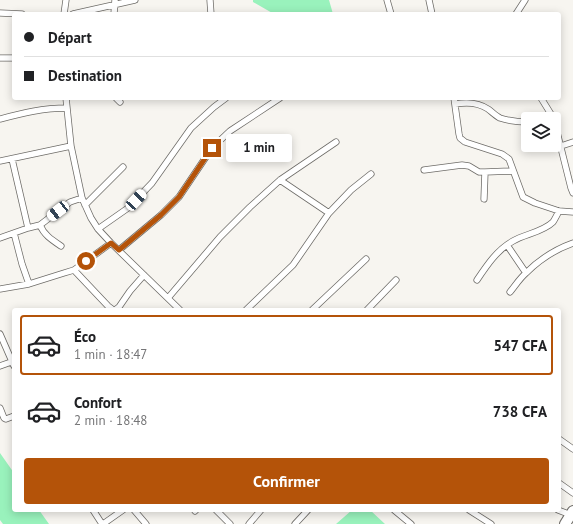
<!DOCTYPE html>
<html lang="fr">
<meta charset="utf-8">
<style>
:root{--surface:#fff;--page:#f2f2f2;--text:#202124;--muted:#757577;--line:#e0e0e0;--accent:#b45309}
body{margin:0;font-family:"PT Sans",sans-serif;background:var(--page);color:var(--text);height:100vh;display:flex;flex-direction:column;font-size:15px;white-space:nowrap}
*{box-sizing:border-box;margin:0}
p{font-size:13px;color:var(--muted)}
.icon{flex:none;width:22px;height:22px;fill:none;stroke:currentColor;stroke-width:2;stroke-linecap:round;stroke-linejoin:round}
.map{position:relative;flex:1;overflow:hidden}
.sheet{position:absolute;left:12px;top:308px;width:549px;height:204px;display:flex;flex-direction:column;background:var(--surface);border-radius:4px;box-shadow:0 2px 10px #0003}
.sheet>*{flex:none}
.top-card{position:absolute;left:12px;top:12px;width:549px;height:88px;border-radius:4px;box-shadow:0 2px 10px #0003;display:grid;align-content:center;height:88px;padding:0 12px;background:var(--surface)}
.controls{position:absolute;left:521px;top:112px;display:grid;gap:8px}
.controls a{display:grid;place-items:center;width:40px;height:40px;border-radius:4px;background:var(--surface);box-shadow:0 2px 10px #0003;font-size:20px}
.end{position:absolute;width:18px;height:18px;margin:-9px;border:5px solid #b45309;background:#fff;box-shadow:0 0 0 2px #fff}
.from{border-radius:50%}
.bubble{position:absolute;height:28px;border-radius:4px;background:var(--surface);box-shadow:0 2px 10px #0003;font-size:13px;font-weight:600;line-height:28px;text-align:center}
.car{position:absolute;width:12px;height:24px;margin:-12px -6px;border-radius:5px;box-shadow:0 0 3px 1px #0007;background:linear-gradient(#fff 24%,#345 0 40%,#fff 0 76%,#345 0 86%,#fff 0)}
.top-card b{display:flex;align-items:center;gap:14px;height:38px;font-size:15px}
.top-card b+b{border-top:1px solid var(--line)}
.top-card i{width:10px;height:10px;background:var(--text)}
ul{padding:7px 0 0;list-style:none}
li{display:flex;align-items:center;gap:12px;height:60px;margin:0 8px 6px;padding:0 4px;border:2px solid transparent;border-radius:4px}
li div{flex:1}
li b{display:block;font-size:15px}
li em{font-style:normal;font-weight:600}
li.active{border-color:var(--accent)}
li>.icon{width:36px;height:36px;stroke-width:1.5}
.button{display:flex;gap:8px;margin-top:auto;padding:8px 12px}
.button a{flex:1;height:46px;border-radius:4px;background:var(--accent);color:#fff;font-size:16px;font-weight:600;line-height:46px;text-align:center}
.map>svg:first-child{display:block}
</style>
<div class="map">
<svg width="573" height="524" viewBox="0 0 573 524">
<rect width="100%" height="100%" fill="#f7f5f0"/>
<path fill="#99f2bc" d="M253,0H329L333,14H274L253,2Z
M0,453L14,473V510H39L49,524H3L0,520Z
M352,510H370L385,524H336Z"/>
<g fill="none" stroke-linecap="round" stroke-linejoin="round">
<g stroke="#6e6c68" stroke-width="7">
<path id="street" d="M210,0L211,14
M387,0L391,14
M429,0L432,14
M0,13L22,14
M64,14L66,0
M73,14L135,0
M114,14L115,0
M516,14L525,0
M0,58H14
M66,98L71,146L82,198L91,218L98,229L111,243L180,310
M116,98L120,102
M454,98L459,134L460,138L465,142L502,154L509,159L523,197L535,203L559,211L573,212
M541,98L554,119
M455,104C466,102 478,102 488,109C492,112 496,116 500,118C509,121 519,122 528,122
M0,119C23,113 43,108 67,108
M554,120L571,188L573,193
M561,146L573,142
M12,159L28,228L40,225L70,202L82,198
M0,161L71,146
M424,170L462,165L469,166L479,172H485L513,171
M280,180L329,213
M484,199L485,172
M85,205L123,167
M40,225C44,235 52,240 61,246
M98,229L128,208L152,183L191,128L214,107L226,98
M14,233L22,264L29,284
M0,238L28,228
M507,245L526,273
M119,250L161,215L179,197L212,148L230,131L280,98
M74,270L108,306L112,309L115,310L119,307L130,291L144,275
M477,280C487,265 497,250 513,241C525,234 543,232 553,222C555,219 557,215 559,211
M0,289L29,284L64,273L74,270L111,243
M510,292C515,286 520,278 526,273C539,260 556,249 573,243
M168,298L220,237L250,207L280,180L336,142
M246,310L293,265L329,213L351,190L371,174
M312,310L366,259
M367,310L396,280
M0,334L14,366
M0,366L14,361
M0,408L4,418L6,419L14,416
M559,439L573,449
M559,483L573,493
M93,510L102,524
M134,510L146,524
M216,510L230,524
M394,510L411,524
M469,510L491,524
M558,510L571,515
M195,511L196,510
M103,524L123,510
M249,524L261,510
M295,524L308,510"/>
</g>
<g stroke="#6e6c68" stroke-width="12">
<path id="highway" d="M565,524L573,511"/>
</g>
<use href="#street" stroke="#fff" stroke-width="5.5"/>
<use href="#highway" stroke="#fff" stroke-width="10"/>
</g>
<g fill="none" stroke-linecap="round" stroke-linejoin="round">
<path stroke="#b45309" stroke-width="5" d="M86,261L111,243L119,250L161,215L179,197L212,148"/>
</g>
</svg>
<div class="controls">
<a><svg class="icon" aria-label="layers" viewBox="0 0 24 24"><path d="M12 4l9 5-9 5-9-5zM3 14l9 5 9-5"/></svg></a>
</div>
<i class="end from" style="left:86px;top:261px"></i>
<i class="end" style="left:212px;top:148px"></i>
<div class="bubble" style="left:226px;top:134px;width:66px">1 min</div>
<i class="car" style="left:136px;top:200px;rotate:43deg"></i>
<i class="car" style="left:58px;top:211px;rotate:232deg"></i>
<div class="top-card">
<b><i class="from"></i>Départ</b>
<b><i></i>Destination</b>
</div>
<section class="sheet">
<ul>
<li class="active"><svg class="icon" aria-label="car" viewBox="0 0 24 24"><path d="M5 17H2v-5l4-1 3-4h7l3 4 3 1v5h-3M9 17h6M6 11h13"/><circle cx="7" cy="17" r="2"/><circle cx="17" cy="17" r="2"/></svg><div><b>Éco</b><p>1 min · 18:47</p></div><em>547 CFA</em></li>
<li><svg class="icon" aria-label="car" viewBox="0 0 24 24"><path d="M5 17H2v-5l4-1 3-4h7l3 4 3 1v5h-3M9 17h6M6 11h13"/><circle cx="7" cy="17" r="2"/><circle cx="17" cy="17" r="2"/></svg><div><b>Confort</b><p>2 min · 18:48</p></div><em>738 CFA</em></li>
</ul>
<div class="button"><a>Confirmer</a></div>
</section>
</div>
